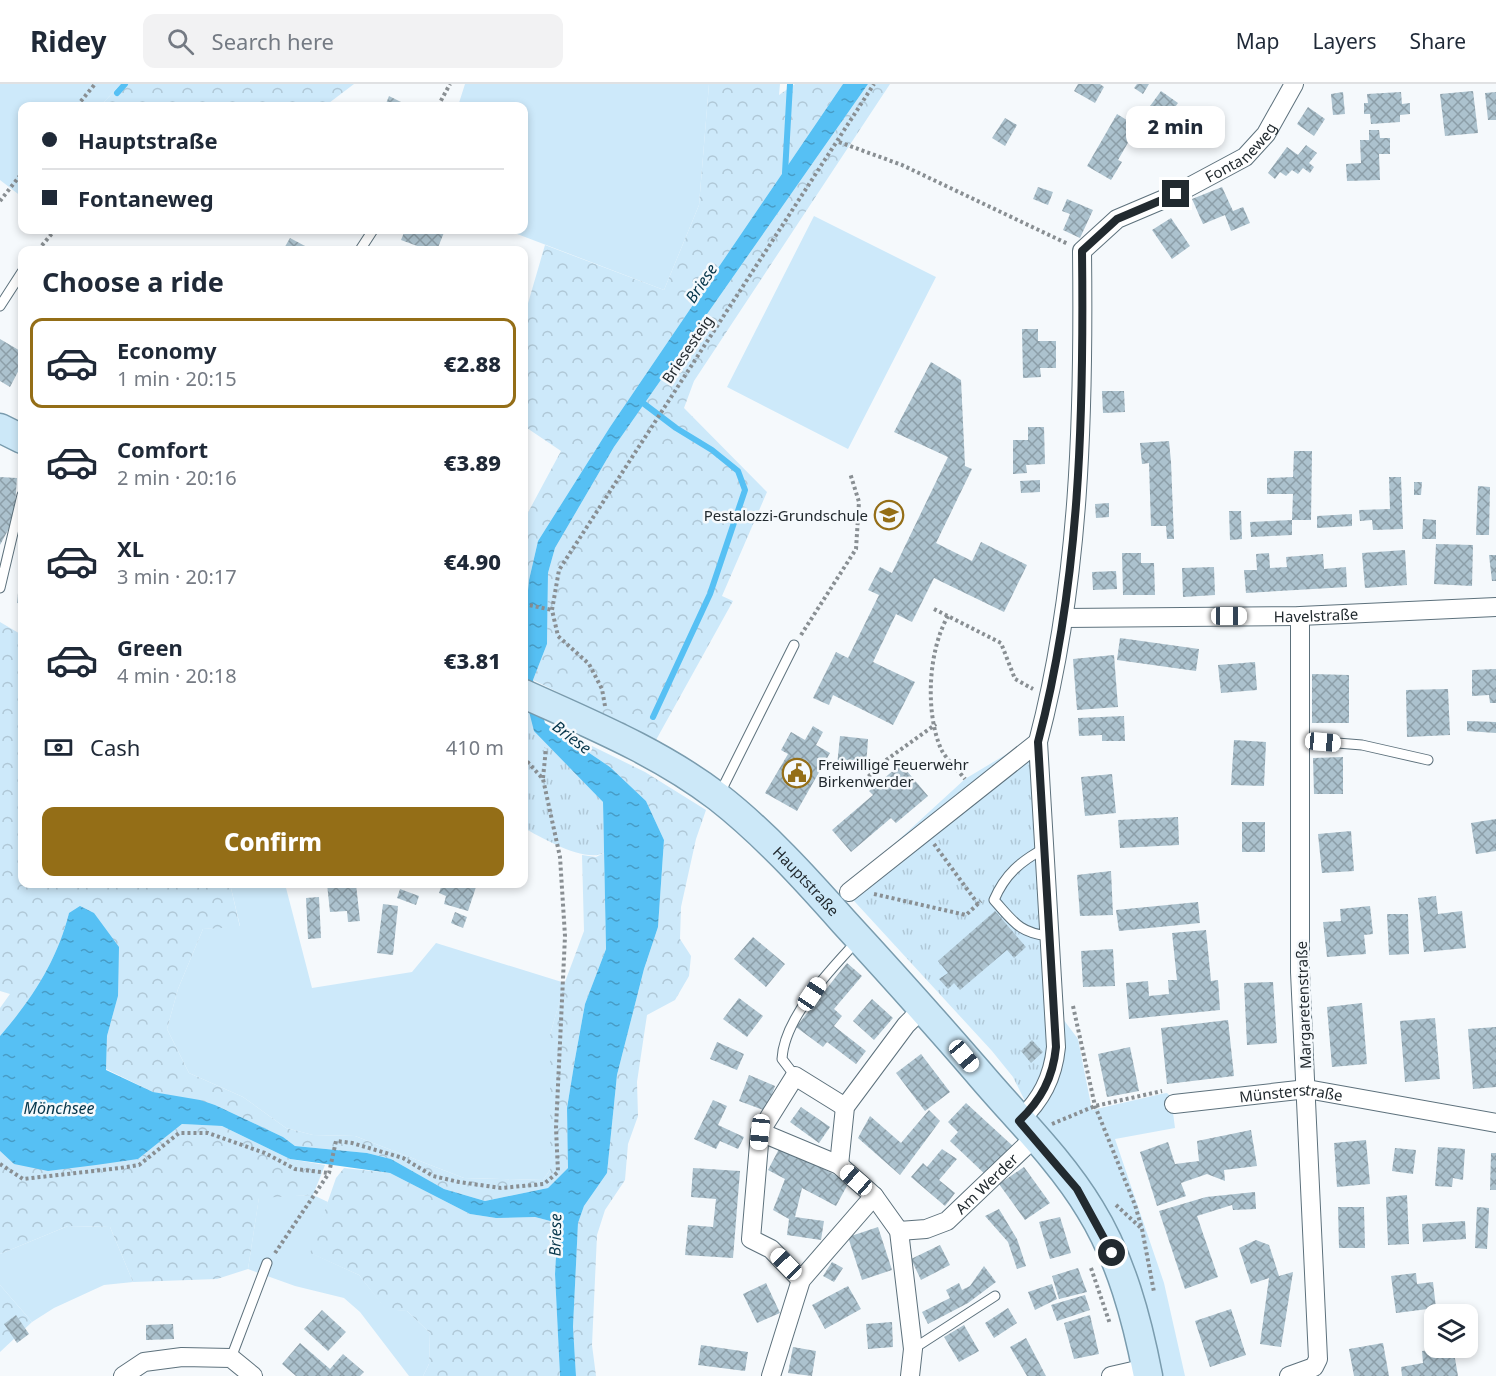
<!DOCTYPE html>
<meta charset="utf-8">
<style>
:root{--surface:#fff;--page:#f2f2f3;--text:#1f2937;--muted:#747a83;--line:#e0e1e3;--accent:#946e17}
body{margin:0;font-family:"Noto Sans",sans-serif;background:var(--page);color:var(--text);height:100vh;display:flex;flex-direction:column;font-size:22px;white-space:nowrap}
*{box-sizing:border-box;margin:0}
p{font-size:20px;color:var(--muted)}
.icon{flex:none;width:33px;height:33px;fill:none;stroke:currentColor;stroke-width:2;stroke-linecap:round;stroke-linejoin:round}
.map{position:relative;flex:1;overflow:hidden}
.drawer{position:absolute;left:18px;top:162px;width:510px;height:642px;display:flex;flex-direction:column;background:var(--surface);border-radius:12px;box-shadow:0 3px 9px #0003}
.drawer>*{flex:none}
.top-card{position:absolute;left:18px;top:18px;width:510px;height:132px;border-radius:12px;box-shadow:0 3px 9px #0003;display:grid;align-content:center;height:132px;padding:0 24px;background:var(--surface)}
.buttons{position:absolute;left:1424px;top:1220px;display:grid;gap:12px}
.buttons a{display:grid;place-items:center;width:54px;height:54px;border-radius:12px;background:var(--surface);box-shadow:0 3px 9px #0003;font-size:30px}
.end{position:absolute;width:27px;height:27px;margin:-14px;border:8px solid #222a2f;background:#fff;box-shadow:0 0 0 3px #fff}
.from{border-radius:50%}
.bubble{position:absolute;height:42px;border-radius:12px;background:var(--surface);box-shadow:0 3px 9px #0003;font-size:20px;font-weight:800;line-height:42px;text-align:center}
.car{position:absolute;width:18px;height:36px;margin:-18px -9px;border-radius:8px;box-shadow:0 0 4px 2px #0007;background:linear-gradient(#fff 24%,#345 0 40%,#fff 0 76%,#345 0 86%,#fff 0)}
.top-card b{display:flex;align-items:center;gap:21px;height:57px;font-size:22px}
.top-card b+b{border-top:2px solid var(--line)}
.top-card i{width:15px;height:15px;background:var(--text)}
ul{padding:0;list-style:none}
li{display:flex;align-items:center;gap:18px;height:90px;margin:0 12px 9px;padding:0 12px;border:3px solid transparent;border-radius:12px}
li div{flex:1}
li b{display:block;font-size:22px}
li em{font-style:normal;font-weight:800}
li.selected{border-color:var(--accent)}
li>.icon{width:54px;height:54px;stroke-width:1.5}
h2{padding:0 24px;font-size:27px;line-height:72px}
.pay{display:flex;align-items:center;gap:15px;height:66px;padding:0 24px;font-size:22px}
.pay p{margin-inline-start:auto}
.action{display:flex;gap:12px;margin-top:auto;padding:12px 24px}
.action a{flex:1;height:69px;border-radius:12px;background:var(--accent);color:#fff;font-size:24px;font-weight:800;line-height:69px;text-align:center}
header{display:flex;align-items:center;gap:36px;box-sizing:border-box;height:84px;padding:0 30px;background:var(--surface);border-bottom:2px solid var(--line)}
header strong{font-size:28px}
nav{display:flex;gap:33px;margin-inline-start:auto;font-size:21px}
.search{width:420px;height:54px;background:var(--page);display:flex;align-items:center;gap:15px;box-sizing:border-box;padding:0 21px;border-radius:12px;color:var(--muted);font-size:22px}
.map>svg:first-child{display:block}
</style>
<header>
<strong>Ridey</strong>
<div class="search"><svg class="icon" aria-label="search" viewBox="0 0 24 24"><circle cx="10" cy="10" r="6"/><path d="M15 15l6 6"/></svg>Search here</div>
<nav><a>Map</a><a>Layers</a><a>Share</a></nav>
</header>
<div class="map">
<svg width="1496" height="1292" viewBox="0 0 1496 1292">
<defs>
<pattern id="forest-crowns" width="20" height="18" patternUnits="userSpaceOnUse" patternTransform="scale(1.5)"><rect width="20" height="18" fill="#cde9fa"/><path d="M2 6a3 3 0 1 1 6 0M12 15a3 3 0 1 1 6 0" fill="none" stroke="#b0c8d7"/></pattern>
<pattern id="park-tufts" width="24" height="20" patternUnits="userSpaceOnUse" patternTransform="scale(1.5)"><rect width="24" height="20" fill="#cde9fa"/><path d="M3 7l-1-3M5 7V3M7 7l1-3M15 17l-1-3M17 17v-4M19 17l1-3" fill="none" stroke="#b0c8d7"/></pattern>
<pattern id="water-ripples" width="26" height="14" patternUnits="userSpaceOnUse" patternTransform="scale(1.5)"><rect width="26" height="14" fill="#56c0f4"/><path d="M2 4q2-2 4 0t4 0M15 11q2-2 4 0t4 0" fill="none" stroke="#479cc6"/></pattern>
<pattern id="building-cross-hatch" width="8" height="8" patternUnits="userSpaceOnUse" patternTransform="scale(1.5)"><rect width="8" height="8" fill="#acc2ce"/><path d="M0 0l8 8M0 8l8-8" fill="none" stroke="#8c9ea8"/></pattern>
</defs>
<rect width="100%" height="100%" fill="#f5f9fc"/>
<path fill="#cde9fa" d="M0,0H121L103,19L105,22H22V113L0,96Z
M465,0H709L699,121L664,206L507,146H524V22H458Z
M814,132L936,193L848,365L727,303Z
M230,800H285L312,904L412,888L436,859L565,899L550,951V1086L543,1096L464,1094L355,1052L313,1051L286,1044L243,1013L189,989L167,945L178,905L203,845L240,842Z
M1063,935L1078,955L1092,1026L1161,1010L1167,1009L1171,1013L1175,1044L1115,1055L1164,1199L1185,1292H1156L1027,1021Z
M313,1111L328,1118L311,1169L359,1191L386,1225L407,1227L430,1249L429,1280L423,1292H409L360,1228L344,1214L295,1202L248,1185L259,1113Z
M68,1142L110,1143L133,1198L104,1201L54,1224L32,1238L0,1201V1170Z"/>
<path fill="url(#forest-crowns)" d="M121,0H354L325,22H105L103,19Z
M709,0H780L779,11L795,0H843L610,343L538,457L529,496L524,547V436L561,367L524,342V233L545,161L664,206L699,121Z
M868,0H890L694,297L684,324L767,408L722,512L733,517L656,656L533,596L547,560L548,489L555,464L614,363Z
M0,538L22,551V800H230L240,843L203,845L178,905L167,945L189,989L243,1013L286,1044L313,1051L355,1052L464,1094L543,1096L550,1086V951L565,898L584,847L582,771L596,773L604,769L606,865L585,920L575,975L567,1024L569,1083L548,1104L485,1117L444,1105L391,1075L367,1069L295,1062L283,1053L215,1021L153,1008L106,985L107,952L118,912L69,829C57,877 32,915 0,952V924L10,910L0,907Z
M545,639L645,688L706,726L696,755L681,823L680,855L691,872L689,892L675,916L647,931L637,998L638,1032L628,1060L625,1096L605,1126L597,1151L592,1261L596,1292H576L573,1243L578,1139L584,1122L607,1089L617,991L644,885L658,843L664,756L646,717L610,683Z
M182,1040L222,1042L290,1075L325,1081L313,1111L259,1114L248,1185L217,1195L133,1198L110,1143L68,1142L0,1170V1067L14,1080L138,1075Z
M344,1084L390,1089L470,1130L496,1134L535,1133L559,1139L555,1190L560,1292H423L429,1280L430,1249L407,1227L386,1226L359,1191L310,1169L336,1094Z
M0,1201L32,1238L0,1268Z"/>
<path fill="url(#park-tufts)" d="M524,608L578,690L603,718L604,769C585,779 542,754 524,744Z
M1035,653L1063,935L1027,1021L1013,993L992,967L844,806L965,695Z"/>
<path fill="url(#water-ripples)" d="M843,0H868L614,363L555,464L548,489L547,560L533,596L545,639L610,683L646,717L664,756L658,843L644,885L617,991L607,1089L584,1122L578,1139L573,1243L576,1292H560L555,1190L558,1139L535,1133L496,1134L470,1130L390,1089L290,1075L222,1042L182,1040L138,1075L96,1081L48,1087L14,1080L0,1067V952C32,915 57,877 69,829L80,822L94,829L119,863L118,912L107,952L106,986L153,1008L200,1016L215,1021L283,1053L295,1062L367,1069L391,1075L444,1105L485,1117L548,1104L568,1084L567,1024L575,975L585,920L606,865L603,718L534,647L524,608V547L529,496L538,457L610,343Z"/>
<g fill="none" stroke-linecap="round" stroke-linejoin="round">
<path stroke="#56c0f4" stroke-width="6" d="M117,9L125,0
M785,89L790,0
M639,316L676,344L712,366L738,387L745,406L710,510L653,633"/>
</g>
<path fill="url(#building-cross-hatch)" d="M1078,0H1100L1104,3L1095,19L1074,7Z
M1137,0H1149L1143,10L1134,4Z
M1161,7L1178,19L1162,41L1145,29Z
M1473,7L1478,49L1445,52L1440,10Z
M1343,8L1345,30L1333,31L1331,10Z
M1401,8L1402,20L1410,19V30L1400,31V38L1371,40L1370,30H1364V19H1368L1367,10Z
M1496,8V36H1488L1485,9Z
M389,12L407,21L406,22H385Z
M1308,23L1325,35L1314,52L1297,40Z
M1117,30L1130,38L1133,32L1141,36L1118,76L1122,78L1111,96L1087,82Z
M1005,34L1017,41L1005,62L992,54Z
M1369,46H1379L1380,54H1390V70H1379L1380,96L1347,97L1346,80L1361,79L1360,56H1369Z
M1306,61L1317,69L1309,79L1314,83L1310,89L1303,84L1298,90L1292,86L1286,92L1280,88L1275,95L1268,89L1287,63L1298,71Z
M1038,103L1053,108L1048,121L1033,115Z
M1222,103L1233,127L1243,123L1250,139L1231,147L1225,131L1203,140L1192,115Z
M1067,115L1093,126L1080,154L1063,146L1070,130L1062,127Z
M1171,134L1190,162L1172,175L1152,146Z
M405,146H445L437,166H428L401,156Z
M290,154L305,162L302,166H283Z
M1022,245H1038V257H1056V284H1040L1041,293L1023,294Z
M0,255L22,268V280L10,303L0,297Z
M931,278L961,296L965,382L972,385L936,459L972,477L981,458L1027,481L1004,528L934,494L912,538L896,530L873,578L915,598L893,641L833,611L829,621L813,614L836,568L848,574L879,511L868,506L880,483L892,489L948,373L894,348Z
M1102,307H1124L1125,328L1103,329Z
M1028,343H1044L1045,380L1026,381L1027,389L1013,390V356H1028Z
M1169,357L1171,378L1174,455H1167L1166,442H1151L1149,379L1142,380L1140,359Z
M1294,367H1312L1311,436H1292L1293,410H1267V394L1293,393Z
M0,393L17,394L14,435L0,461Z
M1389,393H1401L1403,445L1373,446L1372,436L1360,437L1359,426L1390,425Z
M1040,396V408L1021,409L1020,397Z
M1414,398H1422L1421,411H1414Z
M1478,402L1490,403L1489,451H1476Z
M1109,419V433L1096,434L1095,420Z
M1229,427H1241L1242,455L1230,456Z
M1352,430V442L1317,444V432Z
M1423,435L1436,436V455H1422Z
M1292,436V451L1251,453L1250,438Z
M1436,460L1473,461L1472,502L1434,500Z
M1405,466L1407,501L1365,504L1362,469Z
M1122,469H1141V479H1154L1155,511H1123Z
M1269,469L1270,484L1287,483L1286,473L1323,470L1324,485L1346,483L1347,503L1246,509L1244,486H1257L1256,470Z
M1489,471H1496V497H1492Z
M21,479H22V520L17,519Z
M1214,483L1215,511L1183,513L1182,484Z
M1116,487L1117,505L1093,506L1092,488Z
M1120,554L1199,565L1196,587L1117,576Z
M1114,571L1118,623L1077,626L1073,575Z
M1255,578L1257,606L1221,609L1218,581Z
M1496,585V619H1490L1489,611L1472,612V586Z
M1312,590L1349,591V639H1312Z
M1448,605L1450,651L1407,653L1406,606Z
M1124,632L1125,657H1102V651L1079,652L1078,634Z
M1467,637L1496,638V649L1467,647Z
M813,642L823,648L816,661L830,669L797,727L765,709L788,670L781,666L791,648L805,656Z
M840,652L868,655L866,684L837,682Z
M1234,656L1266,658L1264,702L1231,701Z
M1343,673V710H1314L1313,674Z
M901,680L928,712L896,739L891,734L851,768L832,746L873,711L869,707Z
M1112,690L1116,729L1085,732L1081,693Z
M1178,733L1179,761L1120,764L1118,736Z
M1496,735V767L1476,770L1471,739Z
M1242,738H1265V768H1242Z
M1351,747L1354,787L1322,789L1318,750Z
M1111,787L1113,831L1080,832L1077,791Z
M327,800H356L360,837L348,838L347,827L330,828Z
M442,800H477L468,827L444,820L446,812L439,809Z
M400,805L419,812L416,821L397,814Z
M1436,812L1438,830L1462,827L1466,864L1424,868L1418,814Z
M319,813L321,854L308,855L306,814Z
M1198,818L1200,839L1119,847L1116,826Z
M383,820L398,822L393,871L377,869Z
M1370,822L1373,850L1364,851L1366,870L1327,873L1323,838L1341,837L1340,825Z
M995,827L1026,863L1014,874L1007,866L960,906L954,899L948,905L939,895L948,889L938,877Z
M455,828L467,833L463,844L451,839Z
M1387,830H1408L1409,870L1389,871Z
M1206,846L1211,897L1218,896L1220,926L1129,935L1126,899L1148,897L1149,912L1169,910L1168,896H1177L1172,849Z
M753,853L785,880L766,903L734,875Z
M1113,865L1115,902L1083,903L1081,867Z
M847,879L862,892L834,925L842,932L834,942L866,967L856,980L827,958L823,963L796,943Z
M1273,898L1277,959L1247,961L1244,899Z
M739,914L763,932L747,953L723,935Z
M872,915L893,934L874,956L853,937Z
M1362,919L1367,980L1332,983L1327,923Z
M1435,934L1440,995L1405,998L1400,937Z
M1228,936L1234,992L1167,1000L1161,944Z
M1496,943V1003L1473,1005L1468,945Z
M1032,956L1043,968L1031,979L1021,967Z
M717,958L744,970L737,986L710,975Z
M1130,963L1139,1007L1107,1013L1098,970Z
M921,970L950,1008L925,1027L896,989Z
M749,991L775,1002L766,1027L739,1017Z
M713,1016L727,1022L718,1041L744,1053L738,1065L720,1057L716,1065L694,1055Z
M966,1019L1015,1064L988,1093L950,1057L958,1048L948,1038Z
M801,1023L830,1043L819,1059L790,1038Z
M929,1026L940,1037L900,1091L858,1054L870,1032L901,1059Z
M1251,1046L1257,1082L1224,1086L1225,1097L1207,1090L1181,1099L1186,1112L1157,1122L1140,1068L1168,1058L1175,1080L1199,1077L1197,1057Z
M1366,1056L1370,1100L1337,1103L1334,1059Z
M780,1063L849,1098L836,1122L802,1104L795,1133L824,1137L821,1156L787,1151L789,1135L773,1126L785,1095L768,1086Z
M1438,1063L1465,1065L1463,1096L1453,1094L1452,1103L1435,1102Z
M1395,1064L1416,1066L1413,1090L1392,1087Z
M942,1065L957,1075L939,1096L955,1109L945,1122L911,1093L923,1079L927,1083Z
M1491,1069H1496V1106H1490Z
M1024,1083L1050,1119L1025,1136L999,1100Z
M693,1084L740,1087L733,1174L685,1171L688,1141L713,1143L716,1115L691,1113Z
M1255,1108L1256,1125L1233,1126L1232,1121L1197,1132L1218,1193L1185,1205L1159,1127L1206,1113Z
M1407,1111L1409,1160L1388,1161L1386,1113Z
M1338,1123H1364L1365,1164H1339Z
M1477,1123L1489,1124L1487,1165L1475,1164Z
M999,1125L1017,1155L1026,1182L1017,1185L1008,1158L985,1132Z
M1060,1133L1071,1169L1050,1175L1039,1138Z
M1465,1137L1466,1155L1423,1158L1422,1140Z
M878,1143L892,1186L862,1196L848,1153Z
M1256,1156L1269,1161L1279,1192L1293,1188L1281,1263L1260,1260L1269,1194L1251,1200L1239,1164Z
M940,1161L950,1181L921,1196L911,1175Z
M832,1178L843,1184L834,1198L823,1192Z
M984,1182L996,1198L968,1219L928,1240L922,1228L950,1214L946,1206L959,1199L962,1206L970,1202Z
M1078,1184L1087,1208L1059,1215L1052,1192Z
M1416,1189L1417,1200L1433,1198L1436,1224L1396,1229L1391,1192Z
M766,1199L780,1229L757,1239L743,1210Z
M1052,1200L1057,1215L1035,1226L1028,1208Z
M848,1202L861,1225L825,1245L812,1221Z
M1085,1211L1090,1226L1057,1237L1051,1221Z
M1008,1224L1017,1239L994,1254L985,1239Z
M1231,1225L1246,1271L1210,1283L1195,1237Z
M322,1226L346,1248L328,1267L304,1245Z
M16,1231L29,1250L17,1259L4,1240Z
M1090,1231L1099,1270L1074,1275L1064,1239Z
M892,1238L893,1263L868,1265L866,1240Z
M173,1240L174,1255L146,1256V1241Z
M964,1241L979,1267L959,1278L944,1253Z
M1026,1254L1046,1292H1027L1010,1263Z
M300,1259L330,1285L343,1270L364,1288L360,1292H296L282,1280Z
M1383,1259L1389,1292H1354L1349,1265Z
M701,1261L748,1268L745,1287L698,1281Z
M793,1263L816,1267L812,1292L788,1289Z
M1453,1263L1458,1292H1402L1401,1283L1423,1279L1422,1267Z"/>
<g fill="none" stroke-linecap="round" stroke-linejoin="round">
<g stroke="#5d717c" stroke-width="11">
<path id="service" d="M360,166L373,146
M0,222L22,188
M0,504L22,411
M1300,656L1362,661L1428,676
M720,709L794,561
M1045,764C1021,777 1005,790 994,816C1013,837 1019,849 1049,852
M795,992L782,975C784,934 830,886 858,856
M913,1265L995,1212
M231,1274L267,1179"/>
</g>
<g stroke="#5d717c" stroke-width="20">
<g id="minor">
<path id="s1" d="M1064,534L1300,532L1496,523"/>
<path d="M849,808L1038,658"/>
<path id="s2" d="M1174,1020L1307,1005L1496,1039"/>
<path id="s3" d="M1019,1037C1041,1016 1053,994 1056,963L1038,658C1080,498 1084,331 1082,167L1117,135L1176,110L1245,73L1266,50L1294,0"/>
<path d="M760,1048L839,1081L874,1112L899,1147L913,1265L910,1292"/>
<path d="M839,1081L845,1023L906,941L923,924"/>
<path id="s4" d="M899,1147L926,1145L947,1137L1034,1054"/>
<path d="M801,1196L771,1165L751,1155L760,1048L795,992L845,1023"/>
<path d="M123,1292L144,1278L182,1273L231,1274L253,1292"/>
<path d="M771,1292L801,1196L874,1112"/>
<path d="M1111,1292L1146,1284"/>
<path d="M1289,1292L1314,1283L1318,1275L1300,888V532"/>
</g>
</g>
<g stroke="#7a9cae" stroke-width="31">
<g id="primary">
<path d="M0,344L22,355"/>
<path id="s5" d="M524,610C590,640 659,668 718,713C764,749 805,794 844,838C889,887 934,937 978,988C1015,1032 1060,1075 1090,1125C1121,1175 1137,1235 1148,1292"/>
</g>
</g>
<path stroke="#898f93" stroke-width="4" stroke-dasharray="3 3" stroke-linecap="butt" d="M77,22L95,0
M438,22L450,0
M839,58L902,81L1068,160
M0,117L22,89
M38,166L55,146
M524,520L552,526
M934,525L1001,559L1015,595L1033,605
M948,532C928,567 925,628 941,665C946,675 958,686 965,695
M801,551L856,465L859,418L850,389
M605,622L602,605L589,580L558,552L552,526L559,486L874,0
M543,694L546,664
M860,701L882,679L936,640
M934,760L978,820
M874,810L966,831L981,817
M1073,922L1095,1022L1135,1121L1142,1145L1154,1208
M1052,1040L1095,1022L1162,1007
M0,1080L23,1095L120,1084L139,1081L179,1049H208L265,1069L295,1085L329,1089
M1116,1121L1142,1145
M275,1169L329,1089L336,1057L352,1059L403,1074L433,1092L459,1098L501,1104L544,1100L558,1088L556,1044L565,852L560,773L543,695L524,674
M1091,1184L1110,1240"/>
<use href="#service" stroke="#fff" stroke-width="9"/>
<use href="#minor" stroke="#fff" stroke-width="18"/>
<use href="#primary" stroke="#cce8f8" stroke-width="28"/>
</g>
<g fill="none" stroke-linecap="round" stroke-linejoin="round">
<path stroke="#222a2f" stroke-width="8" d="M1112,1169L1077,1105L1019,1037C1041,1016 1053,994 1056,963L1038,658C1080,498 1084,331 1082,167L1117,135L1176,110"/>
</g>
<defs>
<g id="school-ring" transform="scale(1.5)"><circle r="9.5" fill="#f5f9fc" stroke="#946e17" stroke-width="1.5"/><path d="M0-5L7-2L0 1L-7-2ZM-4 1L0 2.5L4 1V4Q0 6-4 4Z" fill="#946e17"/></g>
<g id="civic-ring" transform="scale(1.5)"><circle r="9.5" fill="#f5f9fc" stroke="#946e17" stroke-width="1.5"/><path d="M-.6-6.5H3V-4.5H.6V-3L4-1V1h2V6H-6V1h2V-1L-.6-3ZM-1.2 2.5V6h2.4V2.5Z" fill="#946e17"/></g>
</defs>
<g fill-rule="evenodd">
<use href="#school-ring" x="889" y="431"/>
<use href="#civic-ring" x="797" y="689"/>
</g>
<g text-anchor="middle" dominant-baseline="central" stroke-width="5" stroke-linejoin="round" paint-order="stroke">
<g font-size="15" fill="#222a2f" stroke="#f5f9fc">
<text stroke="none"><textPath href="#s3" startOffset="1074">Fontaneweg</textPath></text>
<text transform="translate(687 265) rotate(-56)">Briesesteig</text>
<text stroke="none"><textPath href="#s1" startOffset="252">Havelstraße</textPath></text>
<text stroke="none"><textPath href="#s5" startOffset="342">Hauptstraße</textPath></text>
<text transform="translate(1303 921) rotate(-92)">Margaretenstraße</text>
<text stroke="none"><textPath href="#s2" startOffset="118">Münsterstraße</textPath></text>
<text stroke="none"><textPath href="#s4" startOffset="104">Am Werder</textPath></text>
</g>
<g font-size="15" fill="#222a2f" stroke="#f5f9fc" text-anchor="end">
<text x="868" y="431">Pestalozzi-Grundschule</text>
<text x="818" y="680" text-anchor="start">Freiwillige Feuerwehr<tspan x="818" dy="17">Birkenwerder</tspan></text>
</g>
<g font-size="16" font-style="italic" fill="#05354a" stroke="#f5f9fc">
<text transform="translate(701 199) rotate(-56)">Briese</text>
<text transform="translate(572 653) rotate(37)">Briese</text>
<text x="59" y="1024">Mönchsee</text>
<text transform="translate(555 1151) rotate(-89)">Briese</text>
</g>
</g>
</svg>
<div class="buttons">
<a><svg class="icon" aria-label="layers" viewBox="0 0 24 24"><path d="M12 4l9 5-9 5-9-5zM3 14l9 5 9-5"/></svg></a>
</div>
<i class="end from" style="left:1112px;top:1169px"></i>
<i class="end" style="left:1176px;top:110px"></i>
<div class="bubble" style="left:1126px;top:22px;width:99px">2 min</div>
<i class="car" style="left:1229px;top:532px;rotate:90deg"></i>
<i class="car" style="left:1323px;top:658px;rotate:95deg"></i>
<i class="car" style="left:812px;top:910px;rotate:34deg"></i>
<i class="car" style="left:964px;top:972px;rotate:140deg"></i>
<i class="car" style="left:760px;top:1048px;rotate:186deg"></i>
<i class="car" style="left:856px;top:1096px;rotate:311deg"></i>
<i class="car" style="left:786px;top:1180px;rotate:316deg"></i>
<div class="top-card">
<b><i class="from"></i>Hauptstraße</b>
<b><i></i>Fontaneweg</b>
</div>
<section class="drawer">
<h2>Choose a ride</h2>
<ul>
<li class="selected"><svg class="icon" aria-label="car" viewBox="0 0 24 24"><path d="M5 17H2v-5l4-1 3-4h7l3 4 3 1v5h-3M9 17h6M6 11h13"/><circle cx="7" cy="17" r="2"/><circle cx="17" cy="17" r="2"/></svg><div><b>Economy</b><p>1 min · 20:15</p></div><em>€2.88</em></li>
<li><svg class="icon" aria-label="car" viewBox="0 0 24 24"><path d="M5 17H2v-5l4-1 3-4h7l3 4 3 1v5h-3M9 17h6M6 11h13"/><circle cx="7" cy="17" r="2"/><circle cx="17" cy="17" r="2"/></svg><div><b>Comfort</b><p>2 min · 20:16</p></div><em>€3.89</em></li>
<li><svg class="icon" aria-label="car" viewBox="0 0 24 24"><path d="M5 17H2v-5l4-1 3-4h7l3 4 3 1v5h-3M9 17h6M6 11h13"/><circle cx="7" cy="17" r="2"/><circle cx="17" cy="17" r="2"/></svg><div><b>XL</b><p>3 min · 20:17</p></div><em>€4.90</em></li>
<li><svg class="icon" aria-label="car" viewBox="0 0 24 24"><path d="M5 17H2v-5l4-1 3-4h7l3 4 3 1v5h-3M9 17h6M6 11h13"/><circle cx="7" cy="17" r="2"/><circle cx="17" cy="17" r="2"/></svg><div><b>Green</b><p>4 min · 20:18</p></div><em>€3.81</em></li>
</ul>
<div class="pay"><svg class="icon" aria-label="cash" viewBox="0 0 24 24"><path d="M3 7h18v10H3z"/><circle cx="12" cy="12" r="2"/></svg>Cash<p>410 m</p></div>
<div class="action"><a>Confirm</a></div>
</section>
</div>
